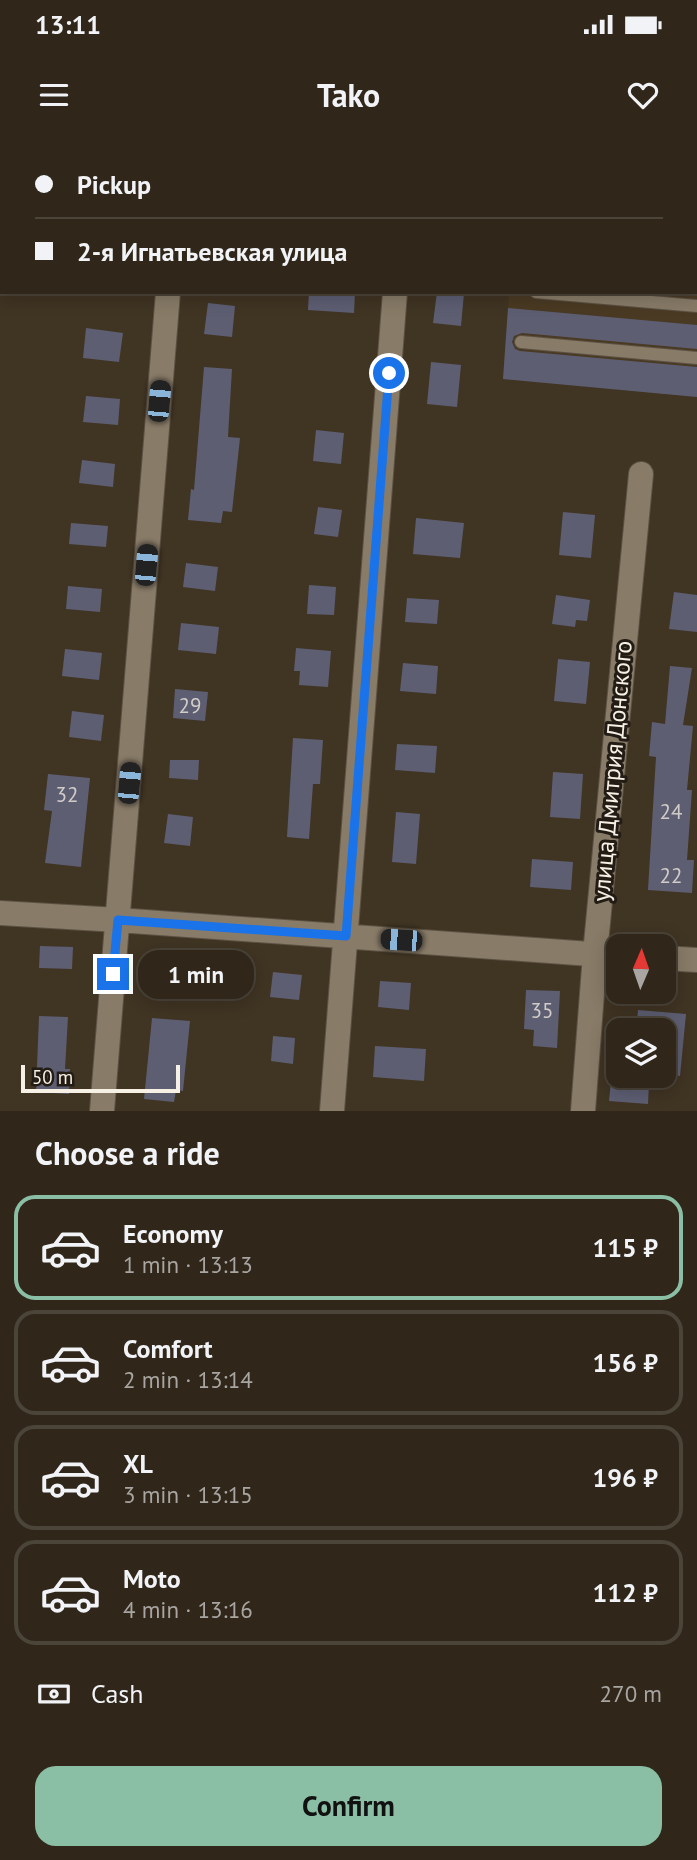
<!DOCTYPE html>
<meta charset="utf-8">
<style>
:root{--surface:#30271a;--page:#3c3327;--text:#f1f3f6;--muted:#a8a5a2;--line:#4b4439;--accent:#8abfa5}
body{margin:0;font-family:"PT Sans",sans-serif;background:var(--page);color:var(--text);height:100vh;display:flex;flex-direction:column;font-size:26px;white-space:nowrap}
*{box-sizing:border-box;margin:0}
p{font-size:23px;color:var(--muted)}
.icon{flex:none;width:38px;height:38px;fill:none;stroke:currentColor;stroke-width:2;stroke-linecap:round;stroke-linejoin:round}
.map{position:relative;height:971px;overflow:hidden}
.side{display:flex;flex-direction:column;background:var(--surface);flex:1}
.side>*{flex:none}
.hud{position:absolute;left:0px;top:0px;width:698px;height:154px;box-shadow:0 4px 18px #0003,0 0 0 2px var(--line);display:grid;align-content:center;height:154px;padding:0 35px;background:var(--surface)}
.needle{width:46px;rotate:2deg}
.controls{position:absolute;left:606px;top:794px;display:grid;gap:14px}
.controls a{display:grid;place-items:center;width:70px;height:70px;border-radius:14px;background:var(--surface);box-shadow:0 4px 18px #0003,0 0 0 2px var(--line);font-size:35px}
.scale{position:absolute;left:21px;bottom:18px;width:159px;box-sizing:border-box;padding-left:7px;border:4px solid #f7f0e5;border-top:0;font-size:19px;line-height:24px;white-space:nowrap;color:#f7f0e5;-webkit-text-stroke:5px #221c15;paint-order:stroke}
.end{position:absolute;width:32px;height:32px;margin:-16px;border:9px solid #1a73e8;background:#fff;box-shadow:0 0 0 4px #fff}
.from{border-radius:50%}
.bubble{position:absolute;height:49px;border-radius:21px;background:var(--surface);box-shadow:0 4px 18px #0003,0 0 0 2px var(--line);font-size:23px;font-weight:700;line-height:49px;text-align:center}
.car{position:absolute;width:21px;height:42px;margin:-21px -10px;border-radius:9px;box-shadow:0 0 5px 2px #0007;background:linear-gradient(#222 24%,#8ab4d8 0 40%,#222 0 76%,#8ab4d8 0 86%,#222 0)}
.hud b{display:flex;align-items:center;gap:24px;height:66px;font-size:26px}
.hud b+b{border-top:2px solid var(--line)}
.hud i{width:18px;height:18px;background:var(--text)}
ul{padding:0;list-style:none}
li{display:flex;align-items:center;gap:21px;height:105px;margin:0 14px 10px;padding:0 21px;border:4px solid var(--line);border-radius:21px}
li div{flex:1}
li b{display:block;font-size:26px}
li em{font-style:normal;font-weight:700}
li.on{border-color:var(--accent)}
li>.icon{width:63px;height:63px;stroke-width:1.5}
h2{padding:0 35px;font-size:32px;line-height:84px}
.pay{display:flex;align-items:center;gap:18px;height:77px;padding:0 35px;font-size:26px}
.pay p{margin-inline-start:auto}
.button{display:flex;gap:14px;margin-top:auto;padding:14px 35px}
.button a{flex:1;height:80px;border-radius:21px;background:var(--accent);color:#111;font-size:28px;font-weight:700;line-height:80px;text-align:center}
.status{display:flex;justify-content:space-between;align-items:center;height:49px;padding:0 35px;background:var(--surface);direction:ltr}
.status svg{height:19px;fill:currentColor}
header{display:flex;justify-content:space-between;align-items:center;height:91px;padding:0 35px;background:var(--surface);font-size:32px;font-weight:700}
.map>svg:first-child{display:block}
</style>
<div class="status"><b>13:11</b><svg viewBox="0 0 49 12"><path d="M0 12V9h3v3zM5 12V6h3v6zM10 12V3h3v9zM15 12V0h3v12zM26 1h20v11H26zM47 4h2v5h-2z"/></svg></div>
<header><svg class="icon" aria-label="menu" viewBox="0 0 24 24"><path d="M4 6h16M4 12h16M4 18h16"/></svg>Tako<svg class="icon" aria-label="heart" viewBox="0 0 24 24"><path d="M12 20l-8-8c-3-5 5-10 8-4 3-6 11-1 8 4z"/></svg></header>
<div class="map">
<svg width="697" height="971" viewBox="0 0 697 971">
<rect width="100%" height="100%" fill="#403423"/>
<path fill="#4a3a23" d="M520,0H697V257L503,238L509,152H696V2H520Z"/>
<path fill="#5e5e73" d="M309,152H355L354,173L308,170Z
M437,152L464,153L461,186L433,183Z
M208,163L235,166L232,197L204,194Z
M508,168L697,185V209L522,193L514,196L512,202L515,209L520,211L697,227V257L503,239Z
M86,188L123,193L119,222L83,218Z
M431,222L461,225L457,267L427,264Z
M204,227L232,229L228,297L240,298L232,372L223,371L221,383L188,380L191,349L194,350Z
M86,256L120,259L118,285L83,282Z
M316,290L344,293L341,324L313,321Z
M82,320L115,324L113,347L79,343Z
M318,367L342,370L338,397L314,394Z
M563,372L595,375L591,418L559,415Z
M416,378L464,383L460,418L413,414Z
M71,383L108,386L106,407L69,404Z
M186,423L218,427L215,451L183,447Z
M309,445L336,447L334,475L307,474Z
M68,446L102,449L100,472L66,469Z
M674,452L697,455V492L669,489Z
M556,455L590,460L587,481L576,480L575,487L552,484Z
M407,458L439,460L437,484L405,482Z
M181,483L219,487L216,514L178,510Z
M296,508L331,511L328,547L299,545L300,531H294Z
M65,509L102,513L99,540L62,536Z
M558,519L590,522L586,564L554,561Z
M403,523L438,526L436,554L400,551Z
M670,526L692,528L683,585L693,586L687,650H692L687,720H694L692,753L648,750L656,617L649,616L652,582L665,584Z
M175,549L208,552L205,581L173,578Z
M72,571L104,575L101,601L69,597Z
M293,598L323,600L320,644H313L309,699L287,697Z
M397,604L437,606L435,633L395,630Z
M170,620H199L198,640L169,638Z
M553,632L583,634L580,679L550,677Z
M48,634L90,638L81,727L45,723L52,671L44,670Z
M396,672L420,674L416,724L392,722Z
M168,674L193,677L190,706L164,703Z
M532,719L573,722L571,750L530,747Z
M40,806L73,807L72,829L39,828Z
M153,815L197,818V839L152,838Z
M273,832L302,835L299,860L270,857Z
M380,841L411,843L409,870L378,867Z
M526,850L560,851L557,908L533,906L534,890L524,889Z
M638,870L686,874L680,936L663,934V891H636Z
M39,876L68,877L65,929H70L69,954L36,952Z
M152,878L190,881L183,951L176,950L174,962L144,959Z
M273,896L295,898L293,924L271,921Z
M375,906L426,909L424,941L373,937Z
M611,941L649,943L648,964L609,961Z"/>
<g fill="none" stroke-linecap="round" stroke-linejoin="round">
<g stroke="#5c5244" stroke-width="14">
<path id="lane" d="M696,21H697
M696,97H697
M536,152L697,166
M521,202L697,218"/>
</g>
<g stroke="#5c5244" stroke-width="26">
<path id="street" d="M180,2V0
M407,2V0
M0,773L118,780L618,816
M663,818L697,820
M102,971L168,152
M332,971L395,152
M583,971L595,814L641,334"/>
</g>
<use href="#lane" stroke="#887b68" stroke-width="12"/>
<use href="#street" stroke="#887b68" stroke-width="24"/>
</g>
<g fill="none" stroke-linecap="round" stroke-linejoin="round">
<path stroke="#1a73e8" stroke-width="9" d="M113,834L118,780L346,796L389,233"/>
</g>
<g text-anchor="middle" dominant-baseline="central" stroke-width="6" stroke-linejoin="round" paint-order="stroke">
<g font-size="21" fill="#d1ccc8">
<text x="190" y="565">29</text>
<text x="67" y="654">32</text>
<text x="671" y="671">24</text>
<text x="671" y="735">22</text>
<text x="542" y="870">35</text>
</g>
<g font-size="24" fill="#f7f0e5" stroke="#221c15">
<text transform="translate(612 631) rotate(-85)">улица Дмитрия Донского</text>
</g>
</g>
</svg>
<div class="controls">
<a><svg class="needle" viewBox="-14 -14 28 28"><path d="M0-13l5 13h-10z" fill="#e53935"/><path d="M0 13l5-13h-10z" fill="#a8a5a2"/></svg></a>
<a><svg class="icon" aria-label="layers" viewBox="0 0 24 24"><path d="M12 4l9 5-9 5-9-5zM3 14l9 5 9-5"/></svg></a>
</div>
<div class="scale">50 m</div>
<i class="end from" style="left:389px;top:233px"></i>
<i class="end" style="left:113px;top:834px"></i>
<div class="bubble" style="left:138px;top:810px;width:116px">1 min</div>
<i class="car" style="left:159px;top:261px;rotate:5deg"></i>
<i class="car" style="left:146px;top:425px;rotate:5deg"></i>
<i class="car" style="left:129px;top:643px;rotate:5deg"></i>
<i class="car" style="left:401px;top:800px;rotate:274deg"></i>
<div class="hud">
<b><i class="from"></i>Pickup</b>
<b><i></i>2-я Игнатьевская улица</b>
</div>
</div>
<section class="side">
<h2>Choose a ride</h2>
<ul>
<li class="on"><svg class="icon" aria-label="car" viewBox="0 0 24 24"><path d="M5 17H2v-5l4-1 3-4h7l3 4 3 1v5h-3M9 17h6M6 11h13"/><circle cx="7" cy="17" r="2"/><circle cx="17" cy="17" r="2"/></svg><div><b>Economy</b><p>1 min · 13:13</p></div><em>115 ₽</em></li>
<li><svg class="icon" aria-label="car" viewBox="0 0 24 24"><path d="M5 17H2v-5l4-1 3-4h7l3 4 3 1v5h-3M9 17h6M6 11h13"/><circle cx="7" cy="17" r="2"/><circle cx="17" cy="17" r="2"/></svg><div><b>Comfort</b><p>2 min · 13:14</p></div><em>156 ₽</em></li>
<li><svg class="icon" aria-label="car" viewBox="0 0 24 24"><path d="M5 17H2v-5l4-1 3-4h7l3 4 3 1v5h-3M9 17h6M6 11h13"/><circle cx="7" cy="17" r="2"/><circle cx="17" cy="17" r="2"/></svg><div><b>XL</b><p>3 min · 13:15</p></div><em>196 ₽</em></li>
<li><svg class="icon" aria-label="car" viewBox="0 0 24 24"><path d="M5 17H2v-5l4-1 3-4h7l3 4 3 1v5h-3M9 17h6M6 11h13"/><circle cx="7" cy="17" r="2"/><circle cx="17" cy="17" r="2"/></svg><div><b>Moto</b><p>4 min · 13:16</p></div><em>112 ₽</em></li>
</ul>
<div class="pay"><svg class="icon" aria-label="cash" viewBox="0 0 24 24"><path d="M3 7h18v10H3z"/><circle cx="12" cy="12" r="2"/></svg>Cash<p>270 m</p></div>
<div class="button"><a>Confirm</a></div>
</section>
